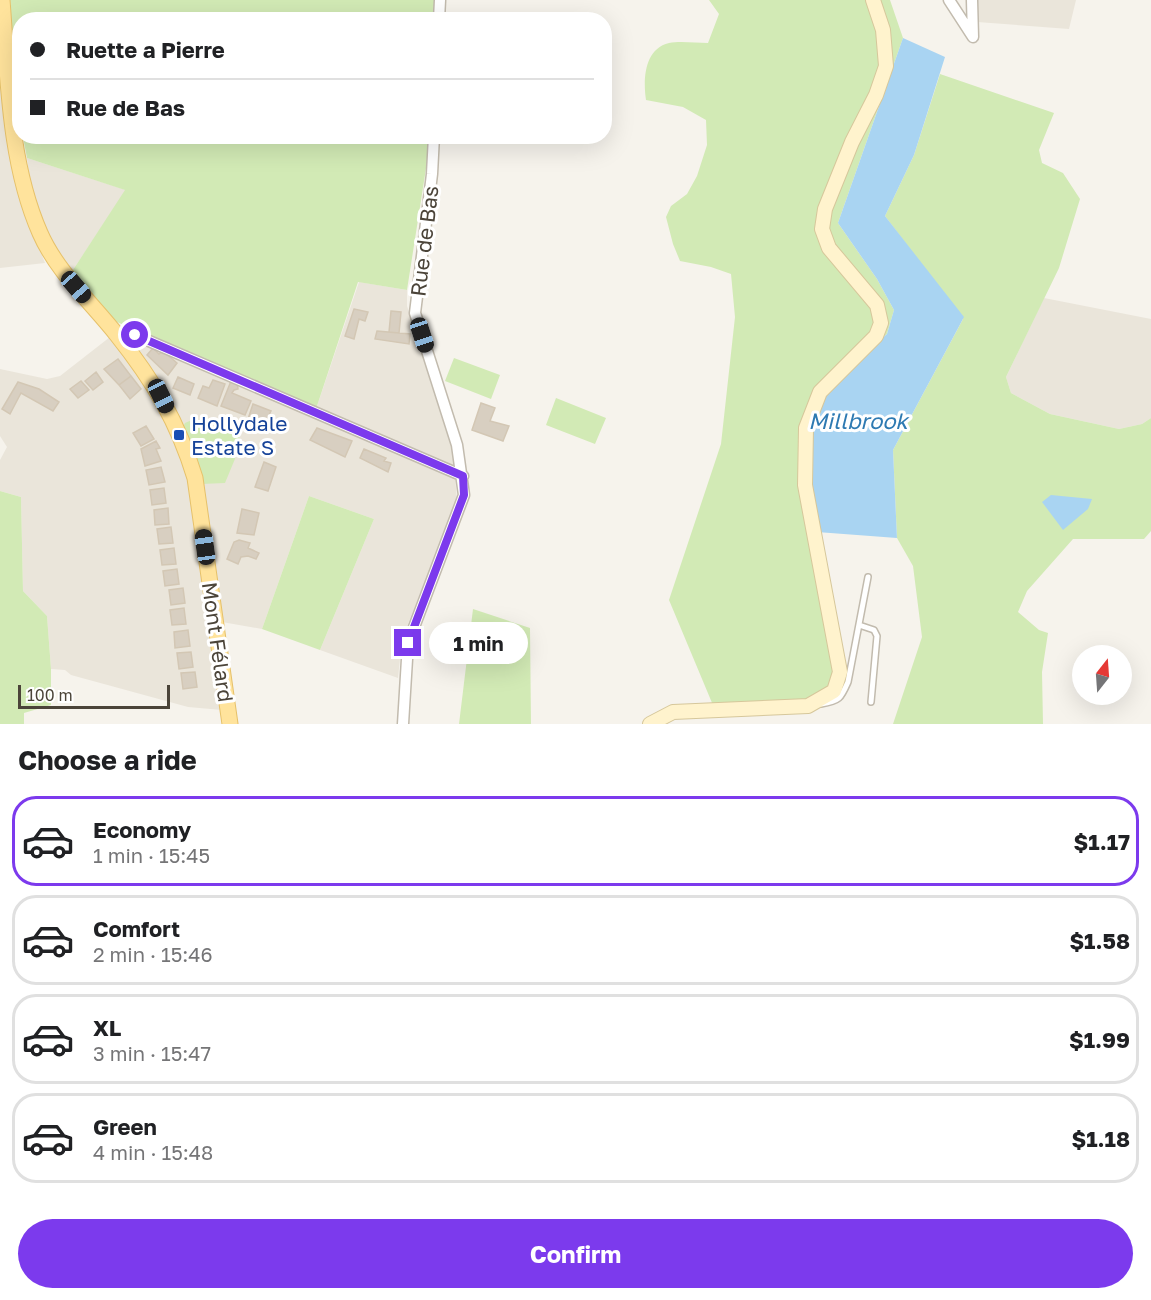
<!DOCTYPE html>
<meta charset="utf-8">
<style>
:root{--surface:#fff;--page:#f2f2f2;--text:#202124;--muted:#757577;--line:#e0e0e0;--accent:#7c3aed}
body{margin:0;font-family:"Golos Text",sans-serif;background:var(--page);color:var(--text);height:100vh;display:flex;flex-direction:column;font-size:22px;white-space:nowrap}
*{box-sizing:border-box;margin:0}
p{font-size:20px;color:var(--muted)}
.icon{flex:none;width:33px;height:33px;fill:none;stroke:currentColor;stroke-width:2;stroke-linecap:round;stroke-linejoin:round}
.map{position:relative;height:724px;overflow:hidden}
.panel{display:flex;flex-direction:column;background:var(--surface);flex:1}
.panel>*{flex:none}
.top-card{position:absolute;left:12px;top:12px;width:600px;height:132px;border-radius:24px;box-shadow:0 6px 24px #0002;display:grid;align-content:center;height:132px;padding:0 18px;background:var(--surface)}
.needle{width:39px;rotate:17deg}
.fabs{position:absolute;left:1072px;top:645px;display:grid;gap:12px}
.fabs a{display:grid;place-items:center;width:60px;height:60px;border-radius:50%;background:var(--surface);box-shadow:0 6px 24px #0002;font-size:30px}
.scale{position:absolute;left:18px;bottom:15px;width:152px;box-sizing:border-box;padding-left:6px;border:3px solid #4b4439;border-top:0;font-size:16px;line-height:21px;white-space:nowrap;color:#4b4439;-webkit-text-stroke:4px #fff;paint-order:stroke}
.end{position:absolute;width:27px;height:27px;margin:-14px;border:8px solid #7c3aed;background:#fff;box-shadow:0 0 0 3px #fff}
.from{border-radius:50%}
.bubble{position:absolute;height:42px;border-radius:21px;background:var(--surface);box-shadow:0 6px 24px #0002;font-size:20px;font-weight:700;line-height:42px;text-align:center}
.car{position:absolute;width:18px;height:36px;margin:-18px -9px;border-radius:8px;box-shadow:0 0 4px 2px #0007;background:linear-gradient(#222 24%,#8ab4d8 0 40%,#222 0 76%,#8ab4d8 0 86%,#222 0)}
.top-card b{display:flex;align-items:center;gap:21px;height:57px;font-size:22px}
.top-card b+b{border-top:2px solid var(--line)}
.top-card i{width:15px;height:15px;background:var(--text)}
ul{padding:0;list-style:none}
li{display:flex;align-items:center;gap:18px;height:90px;margin:0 12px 9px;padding:0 6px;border:3px solid var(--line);border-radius:24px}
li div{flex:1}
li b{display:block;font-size:22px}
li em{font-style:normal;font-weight:700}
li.active{border-color:var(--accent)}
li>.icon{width:54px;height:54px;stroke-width:1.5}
h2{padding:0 18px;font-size:27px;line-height:72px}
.action{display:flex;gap:12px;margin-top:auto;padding:12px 18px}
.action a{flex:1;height:69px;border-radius:36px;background:var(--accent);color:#fff;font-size:24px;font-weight:700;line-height:69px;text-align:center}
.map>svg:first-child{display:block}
</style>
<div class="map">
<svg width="1151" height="724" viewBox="0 0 1151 724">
<rect width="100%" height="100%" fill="#f6f3ec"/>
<path fill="#eae5da" d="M977,0H1076L1069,29L977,22Z
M0,57L30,225L45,263L0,268Z
M27,158L126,190L71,273L45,229L30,185Z
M359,282L407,290V306L450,438L458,471L316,409Z
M1044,298L1151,319V418L1142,424L1119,429L1050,414L1011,393L1006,377Z
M110,337L149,386L184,461L193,502L222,710L188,707L71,675L65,670L51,669L47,616L23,591L21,497L0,491V460L7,447L0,436V369L47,379L60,376Z
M136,338L455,476L457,501L402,639L398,678L320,650L374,519L309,496L262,629L222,622L200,471L128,339Z"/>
<path fill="#d2eab5" d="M10,0H435L434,20H20L19,116L14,87Z
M709,0H890L903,38L838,223L877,279L894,310L887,334L820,392L805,485L840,672L834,691L808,706L715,710L669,600L721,444L735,317L731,274L711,267L680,261L673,244L666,217L671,206L687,194L697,176L707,145L706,120L683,107L646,100C643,80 644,49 669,43C680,41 696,43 708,43L719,14Z
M940,74L1054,113L1039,150L1042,163L1063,173L1080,199L1059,268L1006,377L1011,393L1050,414L1119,429L1142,424L1151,418V531L1144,539H1073L1027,591L1018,612L1039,630L1048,633L1042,672L1043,724H893L922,637L913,566L897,538L893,450L963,319L885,216L914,155Z
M23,137H428L427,162L407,290L358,282L316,409L117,322L71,273L125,190L27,158Z
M454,358L500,375L491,399L445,381Z
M556,398L606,418L595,444L546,425Z
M194,419L239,437L242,442L225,483L201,484L182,429L185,423Z
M0,491L21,497L23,591L47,616L51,669V705L24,713V724H0Z
M309,496L374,519L320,650L262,629Z
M473,609L530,628L531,724H459Z"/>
<path fill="#a9d4f2" d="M903,38L945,57L914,155L885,216L964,317L893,450L897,538L817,532L805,479L806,428L820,392L887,334L894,310L877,279L838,223Z
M1051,495L1092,499L1088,509L1063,530L1042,502Z"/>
<path fill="#d8cfc1" stroke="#d3c7b4" stroke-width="1.5" d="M354,309L368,312L365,321L359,319L354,339L345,336Z
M391,311L401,312L399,333L389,332Z
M377,331L410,334L409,344L375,339Z
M153,348L159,354L163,351L177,363L168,375L147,355Z
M118,359L131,376L119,385L104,369Z
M96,372L103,382L93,390L85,381Z
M131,376L141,389L130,399L119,385Z
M178,377L194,384L190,395L173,388Z
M213,380L225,384L217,406L198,398L203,386L209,388Z
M81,381L89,390L78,398L70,389Z
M231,381L237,382L238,389L234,390L232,393L251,401L245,415L221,406Z
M18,382L39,389L59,402L53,411L21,393L10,414L2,409Z
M481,403L495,408L490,421L509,426L503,441L472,430Z
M253,404L271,411L264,425L248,419Z
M146,426L154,439L141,446L133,433Z
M317,428L352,441L345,457L310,440Z
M156,441L160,448L156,449L161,461L145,466L141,449Z
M364,449L386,458L384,461L391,463L388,472L360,458Z
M264,462L276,467L268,491L255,487Z
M161,467L165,482L149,485L146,470Z
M164,488L166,503L152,505L150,490Z
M168,508L169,524L155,525L154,510Z
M242,509L259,513L254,535L237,533Z
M171,527L173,543L159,544L157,529Z
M239,540L250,543L248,548L259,553L256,559L248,556L241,557L238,564L227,559L234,542Z
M174,548L176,564L162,565L160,550Z
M177,569L179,584L165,586L163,571Z
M183,588L185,603L171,605L169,590Z
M184,608L186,624L172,625L170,610Z
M188,630L190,646L175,648L174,632Z
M191,652L193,667L179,669L177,653Z
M195,672L197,687L183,689L181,673Z"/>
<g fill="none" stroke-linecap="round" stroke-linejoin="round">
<g stroke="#c2bbae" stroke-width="8">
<path id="lane" d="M859,625L874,630L877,636L871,702
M821,704C840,701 841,698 848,682L868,577"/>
</g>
<g stroke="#c2bbae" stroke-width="13">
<path id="street" d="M949,0L973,37L972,0
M439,20L440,0
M118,337L124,334L135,335L463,476
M403,724L408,643L464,495L457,445L415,313L432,174L434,136"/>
</g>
<g stroke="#d6c79b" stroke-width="16">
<path id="secondary" d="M650,724L673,712L808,706L834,691L840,672L805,485L806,428L820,392L876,336L881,323L877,305L829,248L822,229L825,209L852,142L876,95L886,66L883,30L873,0"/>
</g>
<g stroke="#e6c16a" stroke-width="17">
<path id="primary" d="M2,0C8,76 9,163 40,233C57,272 91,302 117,335C153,380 178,422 195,478L230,724"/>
</g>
<use href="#lane" stroke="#fff" stroke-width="5"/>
<use href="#street" stroke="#fff" stroke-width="10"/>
<use href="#secondary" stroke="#fff3cd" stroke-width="14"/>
<use href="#primary" stroke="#ffe39c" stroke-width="15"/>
</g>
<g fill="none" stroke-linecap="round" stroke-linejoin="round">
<path stroke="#7c3aed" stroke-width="8" d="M135,335L463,476L464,495L408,643"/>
</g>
<rect fill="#1a4fb4" stroke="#fff" stroke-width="2" x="173" y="429" width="12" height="12" rx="3"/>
<g text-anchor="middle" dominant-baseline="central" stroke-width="6" stroke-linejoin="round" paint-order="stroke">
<g font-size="21" fill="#4b4439" stroke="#fff">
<text transform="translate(424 241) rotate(-83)">Rue de Bas</text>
<text transform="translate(218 642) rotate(82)">Mont Félard</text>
</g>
<g font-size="21" fill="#164399" stroke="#fff" text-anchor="start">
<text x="191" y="423">Hollydale<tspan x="191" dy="24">Estate S</tspan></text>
</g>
<g font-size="22" font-style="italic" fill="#2e7ab2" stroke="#fff">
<text x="858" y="420">Millbrook</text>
</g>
</g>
</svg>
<div class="fabs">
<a><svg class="needle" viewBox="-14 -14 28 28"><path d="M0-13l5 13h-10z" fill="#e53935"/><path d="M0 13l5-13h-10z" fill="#757577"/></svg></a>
</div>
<div class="scale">100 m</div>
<i class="end from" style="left:135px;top:335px"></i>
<i class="end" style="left:408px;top:643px"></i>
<div class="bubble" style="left:429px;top:622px;width:99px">1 min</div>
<i class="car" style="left:76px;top:287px;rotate:139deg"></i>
<i class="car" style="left:422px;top:335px;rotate:162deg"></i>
<i class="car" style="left:161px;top:396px;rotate:154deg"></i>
<i class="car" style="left:205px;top:547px;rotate:352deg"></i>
<div class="top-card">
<b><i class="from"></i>Ruette a Pierre</b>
<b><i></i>Rue de Bas</b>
</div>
</div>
<section class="panel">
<h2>Choose a ride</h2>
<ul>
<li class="active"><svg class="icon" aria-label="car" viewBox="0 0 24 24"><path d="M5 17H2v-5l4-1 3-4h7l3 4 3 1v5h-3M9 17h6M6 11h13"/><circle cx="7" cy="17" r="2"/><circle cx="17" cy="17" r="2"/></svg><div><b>Economy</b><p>1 min · 15:45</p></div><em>$1.17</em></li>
<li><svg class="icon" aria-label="car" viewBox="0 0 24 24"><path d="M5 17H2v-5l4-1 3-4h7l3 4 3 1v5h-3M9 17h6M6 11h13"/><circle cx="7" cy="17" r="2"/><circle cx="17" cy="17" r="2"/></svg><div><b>Comfort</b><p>2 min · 15:46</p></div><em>$1.58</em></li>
<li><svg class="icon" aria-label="car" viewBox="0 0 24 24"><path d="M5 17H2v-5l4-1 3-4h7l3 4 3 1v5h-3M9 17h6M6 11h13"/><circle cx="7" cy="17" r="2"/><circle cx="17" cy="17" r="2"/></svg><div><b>XL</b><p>3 min · 15:47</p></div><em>$1.99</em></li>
<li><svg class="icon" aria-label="car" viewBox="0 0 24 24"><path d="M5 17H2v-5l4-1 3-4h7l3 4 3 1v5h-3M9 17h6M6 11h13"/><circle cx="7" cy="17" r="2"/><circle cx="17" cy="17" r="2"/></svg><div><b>Green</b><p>4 min · 15:48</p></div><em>$1.18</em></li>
</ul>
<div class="action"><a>Confirm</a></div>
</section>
